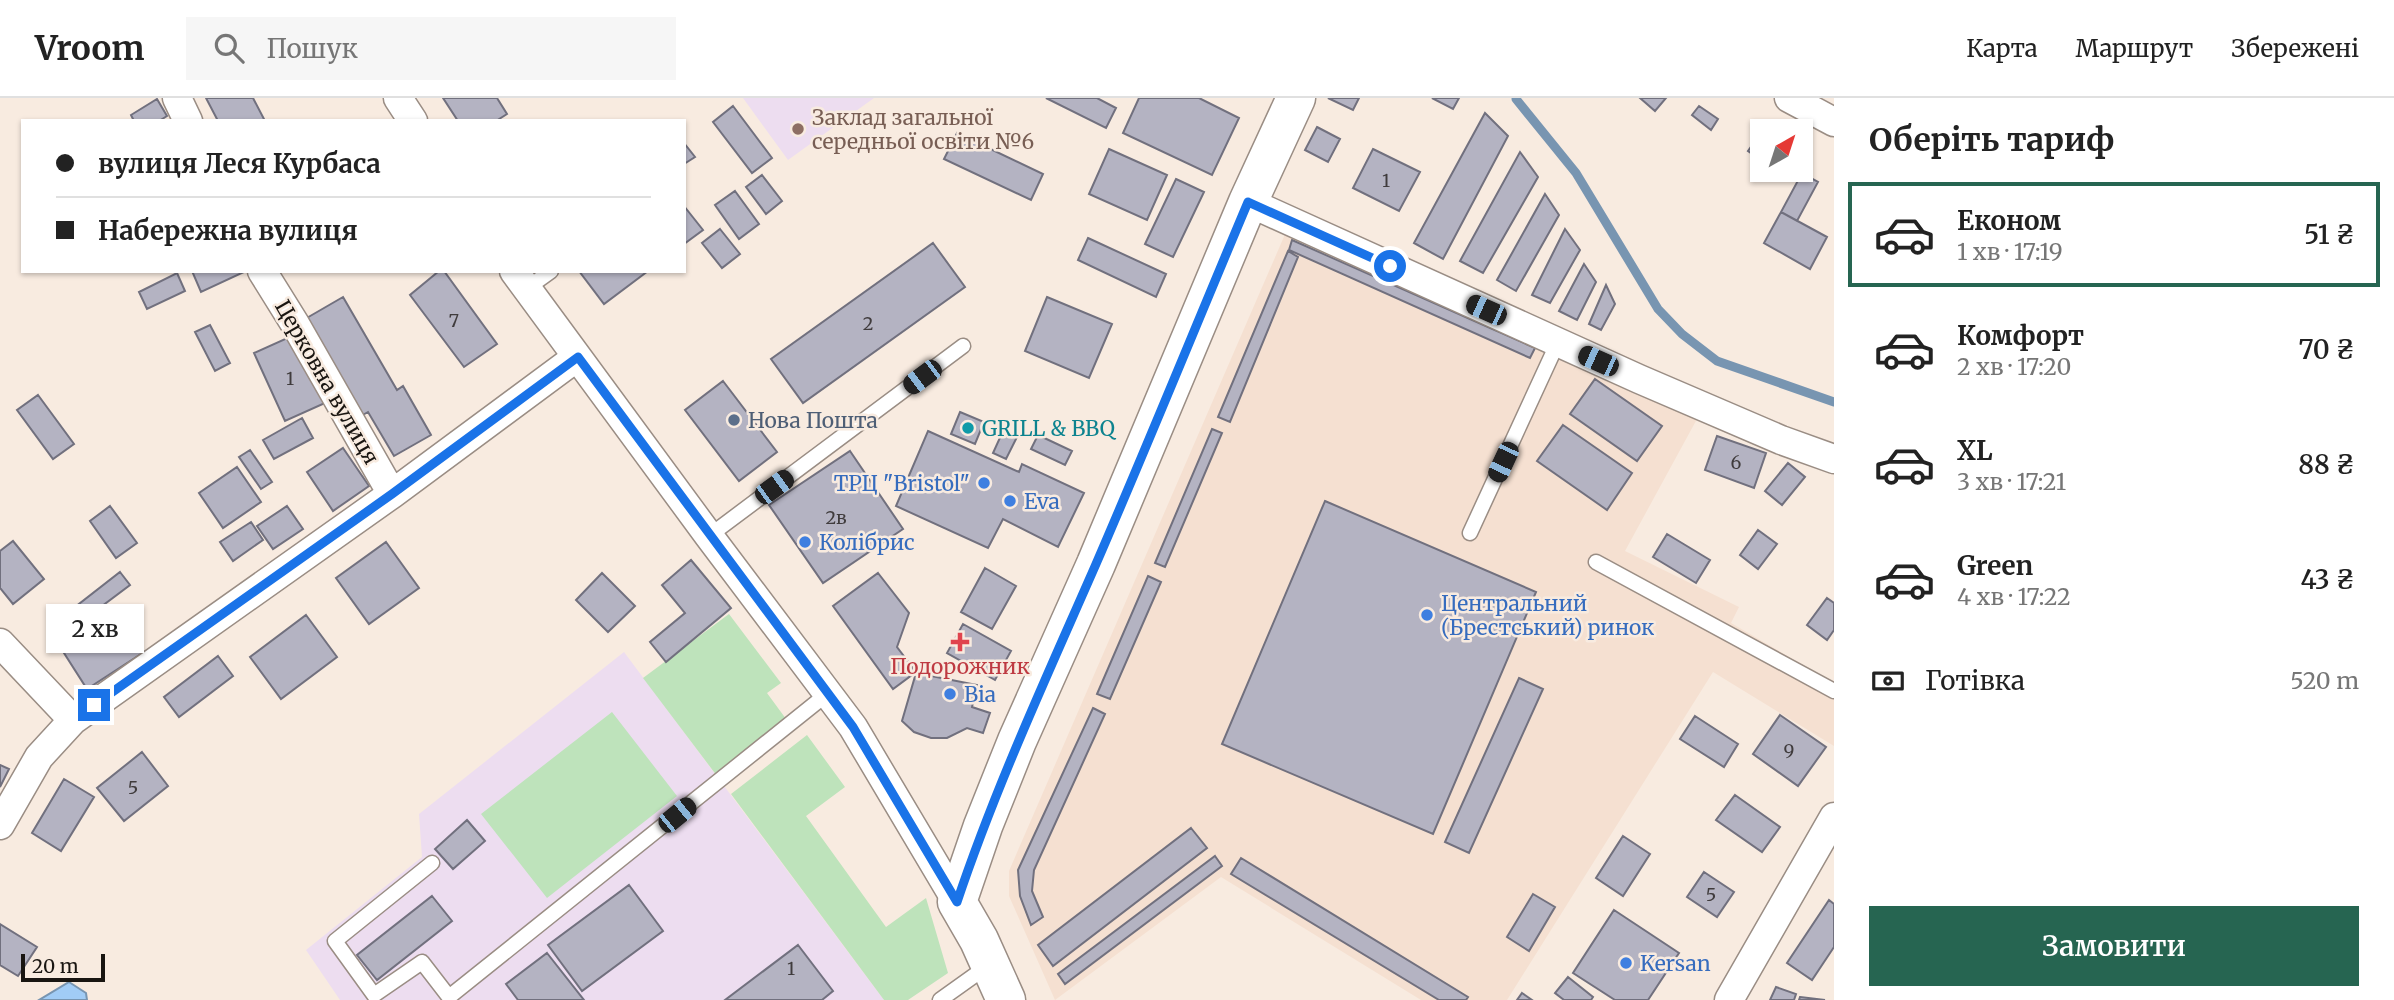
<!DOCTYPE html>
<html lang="uk">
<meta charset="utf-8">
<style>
:root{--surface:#fff;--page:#f6f6f6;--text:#222;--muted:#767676;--line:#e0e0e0;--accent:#266551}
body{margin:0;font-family:Merriweather,serif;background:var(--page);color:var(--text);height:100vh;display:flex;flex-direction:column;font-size:26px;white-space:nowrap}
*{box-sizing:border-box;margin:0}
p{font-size:23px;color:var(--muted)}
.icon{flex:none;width:38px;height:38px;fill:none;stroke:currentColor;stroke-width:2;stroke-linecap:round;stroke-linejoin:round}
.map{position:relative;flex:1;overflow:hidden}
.panel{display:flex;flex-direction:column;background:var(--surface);width:560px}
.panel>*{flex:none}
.top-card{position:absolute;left:21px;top:21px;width:665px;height:154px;border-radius:0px;box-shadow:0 2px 5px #0004;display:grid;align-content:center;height:154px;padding:0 35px;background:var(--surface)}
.needle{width:46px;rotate:39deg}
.buttons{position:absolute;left:1750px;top:21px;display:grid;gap:14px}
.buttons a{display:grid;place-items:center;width:63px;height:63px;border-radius:0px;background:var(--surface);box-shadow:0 2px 5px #0004;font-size:35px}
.scale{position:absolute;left:21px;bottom:18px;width:84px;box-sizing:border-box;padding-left:7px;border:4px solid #191511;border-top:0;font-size:19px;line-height:24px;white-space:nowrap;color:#191511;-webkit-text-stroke:5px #f8ebe0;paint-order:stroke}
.end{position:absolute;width:32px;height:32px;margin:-16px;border:9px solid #1a73e8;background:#fff;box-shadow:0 0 0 4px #fff}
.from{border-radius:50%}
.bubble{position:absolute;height:49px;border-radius:0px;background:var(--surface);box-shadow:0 2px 5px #0004;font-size:23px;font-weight:600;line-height:49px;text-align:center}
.car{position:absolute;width:21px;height:42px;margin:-21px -10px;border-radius:9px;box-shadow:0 0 5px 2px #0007;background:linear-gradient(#222 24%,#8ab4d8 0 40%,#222 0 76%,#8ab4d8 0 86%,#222 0)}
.top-card b{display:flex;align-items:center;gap:24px;height:66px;font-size:26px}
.top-card b+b{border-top:2px solid var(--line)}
.top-card i{width:18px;height:18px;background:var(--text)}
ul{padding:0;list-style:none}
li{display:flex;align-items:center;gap:21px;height:105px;margin:0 14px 10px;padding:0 21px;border:4px solid transparent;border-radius:0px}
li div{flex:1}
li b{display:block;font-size:26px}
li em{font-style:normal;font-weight:600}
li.active{border-color:var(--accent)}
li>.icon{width:63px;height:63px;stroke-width:1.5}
h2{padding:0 35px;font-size:32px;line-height:84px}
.pay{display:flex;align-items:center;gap:18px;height:77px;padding:0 35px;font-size:26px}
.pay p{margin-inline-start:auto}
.action{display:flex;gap:14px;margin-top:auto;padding:14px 35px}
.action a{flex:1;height:80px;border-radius:0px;background:var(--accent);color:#fff;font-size:28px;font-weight:600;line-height:80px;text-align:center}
header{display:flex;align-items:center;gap:42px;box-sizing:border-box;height:98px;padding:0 35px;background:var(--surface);border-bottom:2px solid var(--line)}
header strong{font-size:33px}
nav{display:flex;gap:38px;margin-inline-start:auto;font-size:24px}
.search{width:490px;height:63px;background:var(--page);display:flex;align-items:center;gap:18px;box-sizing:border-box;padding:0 24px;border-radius:0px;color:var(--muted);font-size:26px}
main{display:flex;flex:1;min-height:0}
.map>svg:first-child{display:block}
</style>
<header>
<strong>Vroom</strong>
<div class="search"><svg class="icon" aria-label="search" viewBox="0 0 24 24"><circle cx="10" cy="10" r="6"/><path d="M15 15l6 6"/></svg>Пошук</div>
<nav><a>Карта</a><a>Маршрут</a><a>Збережені</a></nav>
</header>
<main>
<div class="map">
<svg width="1834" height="902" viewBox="0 0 1834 902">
<rect width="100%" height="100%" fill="#f8ebe0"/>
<path fill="#f5e0d1" d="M1286,134L1697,321L1625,453L1739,509L1731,525L1834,585V648L1713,574L1507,902H1421L1221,779L1055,902L1009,798V773Z"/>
<path fill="#edddf0" d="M743,0H874L788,62Z
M624,554L884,902H340L306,852L422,759L419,716Z"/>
<path fill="#bee3bb" d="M729,516L781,585L767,595L789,625L717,678L643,580Z
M612,614L677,698L547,800L481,716Z
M807,637L845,689L806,718L886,829L926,800L948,875L908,902H884L731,696Z"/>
<path fill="#a1ccf6" stroke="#7895b1" stroke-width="2" d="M69,884L86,895L87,902H39Z"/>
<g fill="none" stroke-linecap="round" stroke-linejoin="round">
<path stroke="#7895b1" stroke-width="9" d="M1516,1L1576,75L1658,211L1682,236L1717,263L1834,304"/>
</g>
<path fill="#b4b3c2" stroke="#71707e" stroke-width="2" d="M206,0H253L265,23H218Z
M443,0H497L507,16L496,23H458Z
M1046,0H1097L1116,10L1106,30Z
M1139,0H1199L1239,20L1212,77L1123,35Z
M1328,0H1359L1353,12Z
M1432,0H1459L1453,11Z
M1640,0H1666L1655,13Z
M157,1L167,18L159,23H134L131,17Z
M733,8L772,60L752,75L713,24Z
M1699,8L1718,21L1711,32L1692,17Z
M1485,15L1508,38L1443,161L1414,145Z
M1317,29L1340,41L1328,64L1305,52Z
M957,35L1043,76L1031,102L944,61Z
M1760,36L1762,37V63L1748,53Z
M684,45L695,59L684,66Z
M1109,51L1167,77L1147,122L1089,96Z
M1373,51L1420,74L1399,113L1353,90Z
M1520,54L1538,79L1483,175L1460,163Z
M1802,75L1818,84L1797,123L1781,114Z
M762,77L782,103L766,116L746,89Z
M1176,81L1204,94L1173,159L1145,146Z
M735,93L759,126L739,141L715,107Z
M1545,96L1559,117L1516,193L1497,182Z
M684,108L703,132L684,146Z
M1781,114L1827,139L1810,171L1764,145Z
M720,131L740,156L722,170L702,145Z
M1565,131L1580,152L1550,205L1532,197Z
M1088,140L1166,176L1156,199L1078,162Z
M1292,142L1535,250L1530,260L1289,152Z
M933,145L965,189L803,305L771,261Z
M1288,153L1298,159L1230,324L1218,319Z
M1584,166L1596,184L1577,222L1559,213Z
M192,173H243L244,174L201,194Z
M439,173H444L497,246L464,269L410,197Z
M579,173H648L604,206Z
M177,175L185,193L147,211L139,194Z
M1606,187L1615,206L1601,232L1589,226Z
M343,199L397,292L403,288L431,337L394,358L368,314L361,318L305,221Z
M1047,199L1112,226L1089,280L1025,253Z
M210,227L230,265L215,273L195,234Z
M294,237L325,305L285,323L254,255Z
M1595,281L1662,328L1637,363L1570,316Z
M723,283L777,354L739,383L685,312Z
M38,297L74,346L53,361L17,312Z
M960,314L984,324L975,346L951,336Z
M302,320L313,340L274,361L263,342Z
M1563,327L1632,375L1607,412L1537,363Z
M1212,331L1222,335L1165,469L1155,465Z
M928,333L1019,374L1022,366L1084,395L1058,449L1003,421L988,450L896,408Z
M1003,333L1017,339L1006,361L993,355Z
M1038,337L1072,353L1065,367L1031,351Z
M1717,338L1766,355L1754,390L1705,372Z
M343,350L369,388L333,413L307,374Z
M250,352L272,384L261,391L239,359Z
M850,353L903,431L823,485L769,407Z
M1788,365L1805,379L1782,407L1765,393Z
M237,369L261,404L223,430L199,395Z
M1325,403L1536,494L1433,736L1222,646Z
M110,408L137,445L116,460L90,423Z
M287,408L303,431L273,451L257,428Z
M251,424L263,442L233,463L220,444Z
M1758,432L1777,446L1758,471L1740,457Z
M1667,436L1710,462L1696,485L1653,459Z
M13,443L44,481L13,506L0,490V453Z
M386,444L419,490L369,526L336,480Z
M691,462L731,510L666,564L650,544L685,515L662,487Z
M985,470L1016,488L992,531L961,514Z
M120,474L130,487L70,532L61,520Z
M602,475L635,508L608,534L576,502Z
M878,475L909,515L897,549L916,574L893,591L833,508Z
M1148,478L1161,484L1110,601L1097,596Z
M1827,500L1834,505V532L1827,542L1807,527Z
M306,517L337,559L281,601L250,559Z
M121,518L144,554L87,591L64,555Z
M963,526L1011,553L995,582L947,555Z
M218,558L233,578L179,619L164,599Z
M916,575L977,587L972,609L990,615L983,635L967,630L947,640H931L914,634L902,623Z
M1519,580L1543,591L1469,755L1445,744Z
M1093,610L1105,616L1034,772L1032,793L1043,819L1031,827L1020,798L1018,772Z
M1780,617L1826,649L1798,688L1753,656Z
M1695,618L1738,646L1724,669L1680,641Z
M142,654L168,688L124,723L97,690Z
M0,667L9,671L0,689Z
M64,681L94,699L61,753L32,735Z
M1735,697L1780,729L1762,754L1716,722Z
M467,722L485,743L453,771L435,751Z
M1191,730L1207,750L1053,868L1038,847Z
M1623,738L1650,756L1623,798L1596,780Z
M1215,758L1222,768L1065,886L1058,876Z
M1241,760L1468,899L1466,902H1439L1231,776Z
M1704,774L1734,794L1717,819L1687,799Z
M629,787L663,833L582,893L548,847Z
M1533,796L1555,809L1529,853L1507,839Z
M432,798L452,823L377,882L357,857Z
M1829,802L1834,806V849L1812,882L1787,865Z
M1614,812L1679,855L1648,902H1615L1573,875Z
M0,826L37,849L18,878L0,867Z
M798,847L833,893L822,902H725Z
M547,855L584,902H518L506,886Z
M1568,879L1593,899L1591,902H1564L1555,895Z
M1776,889L1796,896L1794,902H1770Z
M1522,895L1532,902H1517Z
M1800,899L1825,902H1799Z"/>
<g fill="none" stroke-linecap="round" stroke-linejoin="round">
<g stroke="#9a8d84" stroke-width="17">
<path id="lane" d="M526,191L551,173
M1470,435L1558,244
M709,438L963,248
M1596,464L1834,593
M432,765L335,843L374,897L422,864L449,899L827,596
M940,902L989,867"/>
</g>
<g stroke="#9a8d84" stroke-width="31">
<path id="street" d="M177,0L188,23
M398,0L413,23
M1789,0L1834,24
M1248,104L1639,281L1781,342L1834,361
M262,173L295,226L392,396
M514,173L709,438L853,629L957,804
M0,545L73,622
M0,727L39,659L73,622L392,396L577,259
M1729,902L1834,719"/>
</g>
<g stroke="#9a8d84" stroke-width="41">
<path id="primary" d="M1006,902L979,842L957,804L983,728L1017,643L1096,466L1248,104L1296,0"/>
</g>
<use href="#lane" stroke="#fff" stroke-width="14"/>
<use href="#street" stroke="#fff" stroke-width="28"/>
<use href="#primary" stroke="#fff" stroke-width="38"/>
</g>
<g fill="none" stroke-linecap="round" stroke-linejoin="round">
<path stroke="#1a73e8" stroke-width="9" d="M94,607L392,396L578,259L853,629L957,804C996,688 1047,578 1096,466C1148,346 1197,225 1248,104L1390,168"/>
</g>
<circle fill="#8d6e63" stroke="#f8ebe0" stroke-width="2.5" cx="798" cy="31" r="7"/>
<circle fill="#5c6f8a" stroke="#f8ebe0" stroke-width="2.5" cx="734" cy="322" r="7"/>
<circle fill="#0f9aa8" stroke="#f8ebe0" stroke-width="2.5" cx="968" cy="330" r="7"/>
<g fill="#3f7fe0" stroke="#f8ebe0" stroke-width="2.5">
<circle cx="984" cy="385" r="7"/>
<circle cx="1010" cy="403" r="7"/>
<circle cx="805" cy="444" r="7"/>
<circle cx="1427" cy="517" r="7"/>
<circle cx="950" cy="596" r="7"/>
<circle cx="1626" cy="865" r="7"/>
</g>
<path fill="#e0444e" stroke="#f8ebe0" stroke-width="2.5" d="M956.5 533.5h7v7h7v7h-7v7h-7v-7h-7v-7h7z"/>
<g text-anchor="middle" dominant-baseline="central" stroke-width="5" stroke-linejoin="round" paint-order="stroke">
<g font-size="18" fill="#403c3d">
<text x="1386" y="82">1</text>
<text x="454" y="222">7</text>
<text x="868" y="225">2</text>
<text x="290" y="280">1</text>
<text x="1736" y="364">6</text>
<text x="836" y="419">2в</text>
<text x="1789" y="652">9</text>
<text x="133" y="689">5</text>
<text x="1711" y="796">5</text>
<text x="791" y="870">1</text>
</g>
<g font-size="21" fill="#785e54" stroke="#f8ebe0" text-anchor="start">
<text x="812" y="19">Заклад загальної<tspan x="812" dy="24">середньої освіти №6</tspan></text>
</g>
<g font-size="21" fill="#191511" stroke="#f8ebe0">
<text transform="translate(327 284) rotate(60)">Церковна вулиця</text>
</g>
<g font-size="21" fill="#4e5e75" stroke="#f8ebe0" text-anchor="start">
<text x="748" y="322">Нова Пошта</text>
</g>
<g font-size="21" fill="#0d838f" stroke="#f8ebe0" text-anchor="start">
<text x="982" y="330">GRILL &amp; BBQ</text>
</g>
<g font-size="21" fill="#366cbe" stroke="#f8ebe0" text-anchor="start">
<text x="970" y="385" text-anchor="end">ТРЦ "Bristol"</text>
<text x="1024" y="403">Eva</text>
<text x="819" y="444">Колібрис</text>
<text x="1441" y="505">Центральний<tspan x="1441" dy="24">(Брестський) ринок</tspan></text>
<text x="964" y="596">Віа</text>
<text x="1640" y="865">Kersan</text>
</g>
<g font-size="21" fill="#be3a42" stroke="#f8ebe0">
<text x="960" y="568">Подорожник</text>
</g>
</g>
</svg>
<div class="buttons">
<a><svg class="needle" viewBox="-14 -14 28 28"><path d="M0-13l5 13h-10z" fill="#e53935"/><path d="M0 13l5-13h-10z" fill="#767676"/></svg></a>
</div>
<div class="scale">20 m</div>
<i class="end from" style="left:1390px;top:168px"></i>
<i class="end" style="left:94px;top:607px"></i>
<div class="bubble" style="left:46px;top:506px;width:98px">2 хв</div>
<i class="car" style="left:1486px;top:212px;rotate:294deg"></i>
<i class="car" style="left:1598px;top:263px;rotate:294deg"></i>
<i class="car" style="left:922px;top:279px;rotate:233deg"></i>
<i class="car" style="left:1503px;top:364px;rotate:205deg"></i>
<i class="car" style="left:774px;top:389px;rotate:54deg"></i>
<i class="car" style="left:677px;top:717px;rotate:51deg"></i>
<div class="top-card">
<b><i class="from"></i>вулиця Леся Курбаса</b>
<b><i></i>Набережна вулиця</b>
</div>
</div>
<section class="panel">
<h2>Оберіть тариф</h2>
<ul>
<li class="active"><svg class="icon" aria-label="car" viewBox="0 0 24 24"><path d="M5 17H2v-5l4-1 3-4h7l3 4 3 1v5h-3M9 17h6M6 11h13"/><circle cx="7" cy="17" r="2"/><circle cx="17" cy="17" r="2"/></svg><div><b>Економ</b><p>1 хв · 17:19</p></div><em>51 ₴</em></li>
<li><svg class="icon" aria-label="car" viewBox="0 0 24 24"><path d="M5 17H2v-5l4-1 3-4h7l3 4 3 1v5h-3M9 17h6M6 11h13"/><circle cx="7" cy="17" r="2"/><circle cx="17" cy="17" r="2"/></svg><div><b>Комфорт</b><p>2 хв · 17:20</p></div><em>70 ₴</em></li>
<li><svg class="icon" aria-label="car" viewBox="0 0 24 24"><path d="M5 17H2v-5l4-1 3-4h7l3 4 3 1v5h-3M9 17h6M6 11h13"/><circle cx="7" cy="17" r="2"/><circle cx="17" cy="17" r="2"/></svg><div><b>XL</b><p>3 хв · 17:21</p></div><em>88 ₴</em></li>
<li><svg class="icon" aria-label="car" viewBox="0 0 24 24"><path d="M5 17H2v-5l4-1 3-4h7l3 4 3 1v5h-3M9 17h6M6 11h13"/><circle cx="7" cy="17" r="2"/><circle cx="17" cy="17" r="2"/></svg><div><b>Green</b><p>4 хв · 17:22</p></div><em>43 ₴</em></li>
</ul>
<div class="pay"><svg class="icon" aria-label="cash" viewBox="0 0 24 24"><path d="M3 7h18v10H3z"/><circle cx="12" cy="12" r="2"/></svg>Готівка<p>520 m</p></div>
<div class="action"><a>Замовити</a></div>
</section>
</main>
